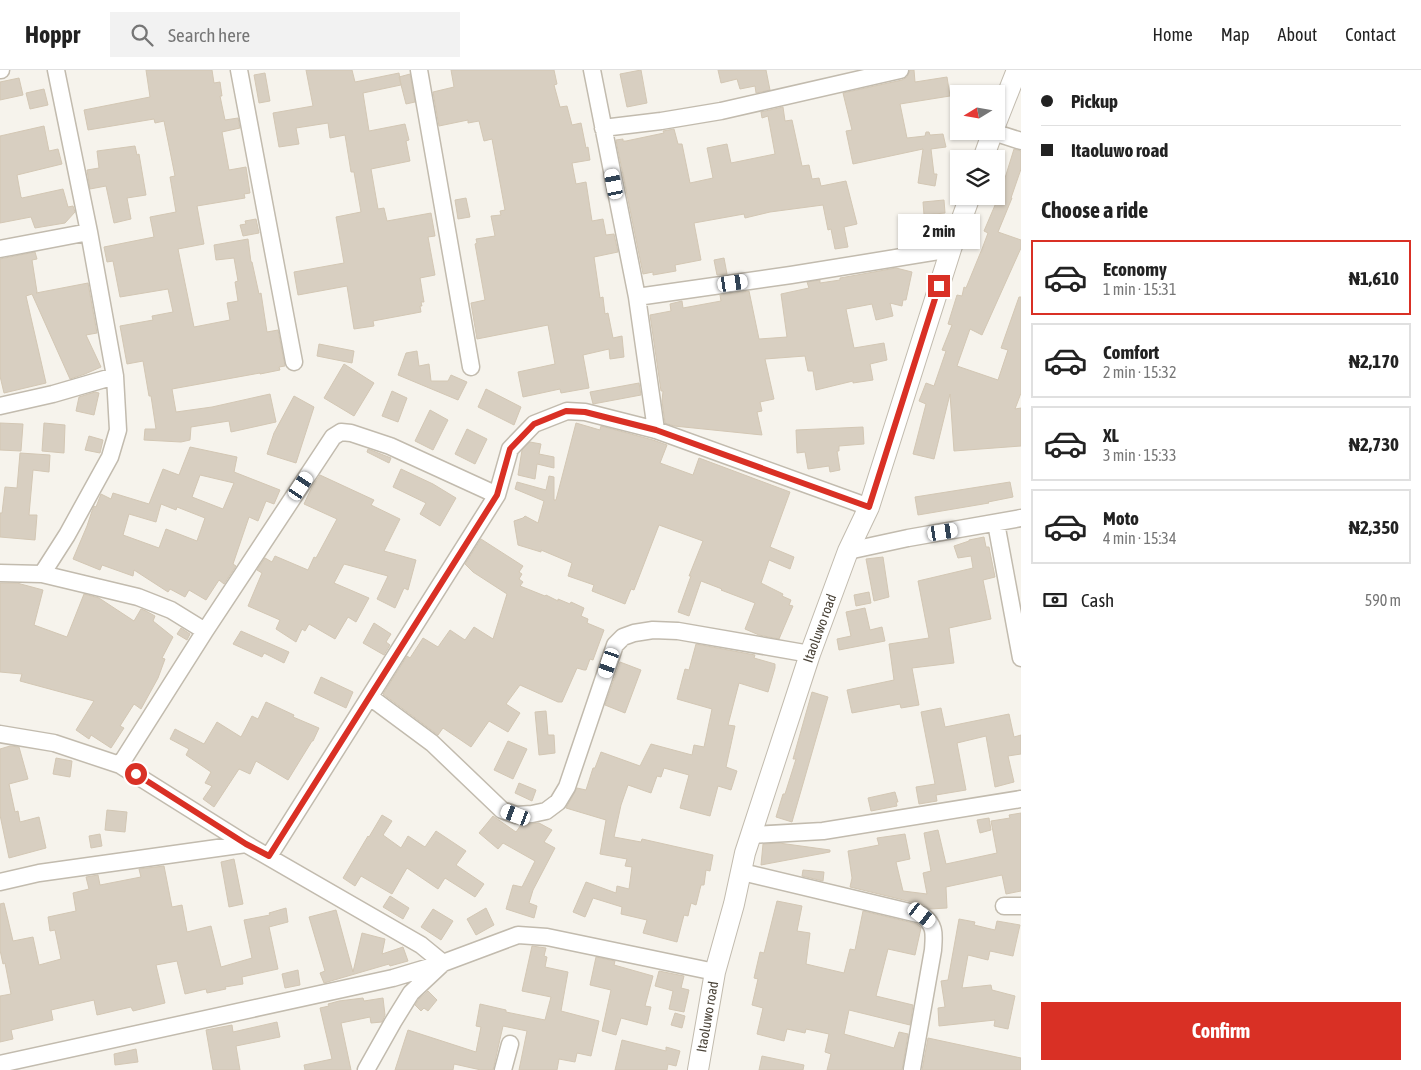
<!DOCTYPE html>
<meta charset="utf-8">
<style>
:root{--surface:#fff;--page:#f2f2f2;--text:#222;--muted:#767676;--line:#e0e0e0;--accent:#d93025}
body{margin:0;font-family:"Asap Condensed",sans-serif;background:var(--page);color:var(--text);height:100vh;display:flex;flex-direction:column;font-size:19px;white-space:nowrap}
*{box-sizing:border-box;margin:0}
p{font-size:16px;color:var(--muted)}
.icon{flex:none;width:28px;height:28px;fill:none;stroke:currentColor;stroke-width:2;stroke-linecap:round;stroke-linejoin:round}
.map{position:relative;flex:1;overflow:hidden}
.sheet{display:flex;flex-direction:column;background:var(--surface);width:400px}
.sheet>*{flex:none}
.banner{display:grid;align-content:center;height:110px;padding:0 20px;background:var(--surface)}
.needle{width:32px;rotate:259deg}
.controls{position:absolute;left:950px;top:15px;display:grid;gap:10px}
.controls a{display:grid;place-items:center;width:55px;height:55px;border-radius:0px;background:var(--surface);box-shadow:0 1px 4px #0004;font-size:25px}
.end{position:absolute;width:22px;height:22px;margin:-11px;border:6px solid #d93025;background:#fff;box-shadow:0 0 0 2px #fff}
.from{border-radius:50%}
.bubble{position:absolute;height:35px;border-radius:0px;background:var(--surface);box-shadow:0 1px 4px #0004;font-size:16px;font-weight:700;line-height:35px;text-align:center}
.car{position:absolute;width:15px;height:30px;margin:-15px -8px;border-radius:6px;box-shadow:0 0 4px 1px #0007;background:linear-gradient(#fff 24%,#345 0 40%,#fff 0 76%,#345 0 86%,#fff 0)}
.banner b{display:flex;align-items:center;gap:18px;height:48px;font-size:19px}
.banner b+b{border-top:1px solid var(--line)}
.banner i{width:12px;height:12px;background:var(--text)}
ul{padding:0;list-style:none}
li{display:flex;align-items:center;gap:15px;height:75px;margin:0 10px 8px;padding:0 10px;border:2px solid var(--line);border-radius:0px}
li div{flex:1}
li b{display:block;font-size:19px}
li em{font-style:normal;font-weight:700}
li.active{border-color:var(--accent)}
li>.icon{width:45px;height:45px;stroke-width:1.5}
h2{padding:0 20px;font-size:22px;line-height:60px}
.pay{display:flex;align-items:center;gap:12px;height:55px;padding:0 20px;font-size:19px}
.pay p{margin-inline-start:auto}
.button{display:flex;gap:10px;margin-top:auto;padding:10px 20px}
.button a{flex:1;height:58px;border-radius:0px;background:var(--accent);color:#fff;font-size:20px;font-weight:700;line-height:58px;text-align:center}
header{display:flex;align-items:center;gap:30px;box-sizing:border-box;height:70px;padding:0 25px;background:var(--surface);border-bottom:1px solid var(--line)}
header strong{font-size:24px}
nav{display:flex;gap:28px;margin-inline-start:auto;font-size:18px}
.search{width:350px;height:45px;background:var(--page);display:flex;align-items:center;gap:12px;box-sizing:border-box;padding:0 18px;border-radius:0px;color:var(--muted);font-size:19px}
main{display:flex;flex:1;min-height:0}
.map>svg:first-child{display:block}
</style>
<header>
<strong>Hoppr</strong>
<div class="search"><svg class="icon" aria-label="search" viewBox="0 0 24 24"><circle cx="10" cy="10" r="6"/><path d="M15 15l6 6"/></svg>Search here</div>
<nav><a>Home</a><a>Map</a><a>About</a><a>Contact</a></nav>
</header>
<main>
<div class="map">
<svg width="1021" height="1000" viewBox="0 0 1021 1000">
<rect width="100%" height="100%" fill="#f6f3ec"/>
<path fill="#d8cfc1" stroke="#d3c7b4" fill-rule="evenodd" d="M146,0H212L214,13L220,12L222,26H220L225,50L238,48L240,58L222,62L229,100L246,97L250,123L244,124L245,128L197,136L204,174L178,179L194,257L230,250L227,233L238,231L235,212L238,211L234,188L216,190L214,175L248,169L251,192H252L259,224L261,223L267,262L278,260L285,296L279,297L280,300L260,304V303L172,319L176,342L212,337L270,324L276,352L231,362L229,351L191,357L190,370L181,372L144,370L145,359H156L151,326H149L143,291L127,294L120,256L153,250L152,246L173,242L168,219L120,227L113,191L107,192L104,177L154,167L150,147L176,142L170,107L175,106L164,51L155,53L154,49L88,60L84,40L150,27Z
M306,0H352L355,12L399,3L401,15L363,23L369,61L405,54L409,70L406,71L410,91L371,99L378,139L384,138L387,151L431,143L435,166L428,167L435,205L420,208L424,232H421L422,236H420L421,242L373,251L374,256L354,259L347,216L298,225L294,202L344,193L336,147L361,142L354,102H351L345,65L330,68L328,53L296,58L299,74L279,77L273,43L313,36Z
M451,0H554L557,14L554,15L560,37L567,36L572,55L581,53L586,78L588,77L590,90L572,93L576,114L586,112L592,151L603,149L606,165L614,164L618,182L594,187L600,228L603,227L605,244L608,243L613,268L622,266L624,287L610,289L609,279L583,285L589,318L561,323L560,319L523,327L518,302L555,294L548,255L477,269L471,233L485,230L475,174L477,173L476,169L495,166L491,146L501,145L500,141L505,140L492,69L484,71L479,51L468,53V50L439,56L433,22L454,17Z
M641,0L647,33L627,37L620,4Z
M718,0H766L770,20L756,23L755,16L740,19L737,9L721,13Z
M910,0H914L915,12L947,7L950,26L900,34L907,68L925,66L926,62H929L930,65L943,64L946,77L931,79L934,104H937L935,116L918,113L923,79L853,94L846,61L852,60L843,23L902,10L907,7Z
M265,3L270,31L259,33L254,5Z
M410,4L415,32L406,34L399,7Z
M19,8L23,25L0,30V12Z
M44,19L48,35L30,39L26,23Z
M783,37L785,51L792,50L802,96L809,95L812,109L819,108L821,116L846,111L857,154L844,157L848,177L835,179L831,159L828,160L823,135L770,142L745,148L744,144L694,153L701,190L675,195L676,201L653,205V202L643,204L616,70L623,69V71H626L664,63L663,61L674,59L678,74H682L690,113L713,108L707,78L727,74L731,93L775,84L768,46L762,48L761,42Z
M44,56L49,81L58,79L62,94L17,105L21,127L22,128L63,119L68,137L73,136L75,142L65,153L35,158L31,147L0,153V66Z
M135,76L137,85L139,84L146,125L127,128L131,149L114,153L106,116L90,119L87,100L99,98L97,81Z
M1014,79L1021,81V99L1011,128H1012L998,162L1021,170V178L982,265L970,259L957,296L998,310L1008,280L1001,278L1019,227H1021V323L1015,339L1021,338V376L954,381L950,324L934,389L913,384L926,334L919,331L926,313L934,316L946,281L942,280L952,255L948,254L957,225L962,226L964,217L966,218L982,179L988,163L984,161L1001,121Z
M466,128L470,147L458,149L455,130Z
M944,130L945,143L924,145L923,132Z
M256,149L259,163L243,166L240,155L246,154L245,151Z
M35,182L37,189L32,190L37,222L36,223L88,213L97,263L86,265L101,297L85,304L70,309L32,224L26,226L46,313L4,323L0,306V189Z
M724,188L727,204L717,205L714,190Z
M896,198L912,202L906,230H903L902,236L890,233L893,246L876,250L872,234L846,239L854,278L884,273L887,290L870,294L873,310L853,313V311L816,320L813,301H808L805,286L765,289L774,329L760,332L762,341L757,342L762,365L674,356L665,353L662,331L663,321H661L650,245L671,241L670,234L682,231L683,238L721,231L720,225L749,221L759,269L787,267L781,224L809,218L807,212L820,210V213L840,210V208Z
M319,274L354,281L352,293L317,286Z
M417,281L419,296L429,294L431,311H448L451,305L467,312L458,330L398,305L406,283Z
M344,294L374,313L354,346L324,328Z
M639,313L641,325L593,334L590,322Z
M486,319L521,337L514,355L478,337Z
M392,321L407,328L398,352L382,346Z
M95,322L99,323L94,345L76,341L79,327Z
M294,326L314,337L296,393L267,384L274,363Z
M430,340L448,350L433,380L415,371Z
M0,353L23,354L21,381L0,380Z
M44,353L65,355L64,383L42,381Z
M576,353L600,360L601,356L653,370L667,375L660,393L693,405L699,388L790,422L770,477L794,487L790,499L769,490L761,513L783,524L782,526L791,530L789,535L793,536L779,569L759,565L745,559L755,533L721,520L722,519L701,511L689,546L678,542L691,506H689L703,471L659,455L634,520L631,519L625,534L592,521L594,515L568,506L572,493L541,480V482L518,475L514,451L523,448L525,446L538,453L544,431L515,419L517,412L546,420L549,406L554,407V430H556Z
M863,357L864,374L839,376V381H837L840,400L830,402L829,396L808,399L805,382L797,383L796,360Z
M467,359L487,369L475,394L455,384Z
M89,366L103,370L100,383L85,380Z
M530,372L541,374L539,384L554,387V398L537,394L535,409L518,405L522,380Z
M190,377L237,387L234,402L280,420L274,434L266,431L258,451L249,447L233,494L236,496L224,514L219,510L206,530L189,520L185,527L170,519L168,522L134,500L133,506L102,495L100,500L73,489L87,456L92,441L94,436L96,437L101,424L111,429L113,423L149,434L163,399L179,405ZM200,405L234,413L223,439L192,427ZM161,434L176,440L177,437L205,448L197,471L166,459L159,478L123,465L129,444L156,452Z
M368,379L391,388L389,393L367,382Z
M20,383L50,385L49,402L33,400L29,445H37L35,470L0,467V443H2L5,417L17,418Z
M401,399L433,414L456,428L440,456L420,444L426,433L393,417Z
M320,405L374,430L371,435L400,449L384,481L416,490L408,520L404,518L395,538L377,529L388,506L344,494L334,513L369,528L356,552L348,547L335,569L309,554L305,561L302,559L296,572L276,559L280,550L248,536L262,503L257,500L265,488L272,492L275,486L308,500L314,487L316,488L337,449L304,434L312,417Z
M1010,412L1013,427L988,432L989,433L918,445L915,427Z
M984,467L986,477H989L995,507L983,510L991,549L949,558L954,593L912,598L919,635L901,638L900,634L852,643L847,620L894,610L889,574L929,568L918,511L973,498L971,486L958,488L954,476L969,471V470Z
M481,469L523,496L519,502L522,504L519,509L523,512L520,516L545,526L546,525L558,531V529L570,534L571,532L584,538L581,546L588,549L587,553L604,560L593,590L590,589L586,600H584L577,598L562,632H558L520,615L506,634L520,643L508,662L489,651L471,677L443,658L438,665L383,624L407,586L410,588L423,568L438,577L450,560L465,570L474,557L493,569L507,524L473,502L465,494Z
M883,487L889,527L874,531L866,489Z
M0,513H17L43,520L34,555L67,567L84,524L99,528L134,551L141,539L146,541L155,546L153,551L173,567L162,588L165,589L158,608L141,639L134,634L120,656L124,658L111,678L91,665L89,669L76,660L94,631L20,611L22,604L0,602Z
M869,522L871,533L856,536L854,525Z
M865,538L870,560L882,557L885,571L839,580L837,569L851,566L846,542Z
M374,553L391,564L386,572L390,575L384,585L363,573Z
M181,558L190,564L187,570L177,564Z
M241,561L289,582L284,593L264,583L262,587L233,574Z
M696,574L755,585L754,588L775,594V598L768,622L739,613L728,655L735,656L726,697L737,701L731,720L718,716L710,746L680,738L689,705L664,698L661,707L657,706L651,723L628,715L621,735L614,767L641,772L642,769L713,785L710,801L706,800L704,815H701L696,835L691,833L688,846L684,845L677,872L643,863L647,850L621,844L622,837L593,828L585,847L573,842L586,812L616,823L617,816L629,819L632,797L625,796L627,789L600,784L606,750L566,738L577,718L586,720L593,698H595L601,682L640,696L651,674L692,685L694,675L704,677L712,639L677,629L685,599L689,600Z
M620,592L641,600L625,643L605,635Z
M321,607L353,622L346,638L314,623Z
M812,622L828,627L792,752L776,747L783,724H785L796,689H793Z
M266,632L294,645L293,647L319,658L313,671H312L288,710L256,691L250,704L239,699L214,737L203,729L212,716L205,713L211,702L186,685L189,679L170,669L175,659L204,674L217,652L241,667L252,646L258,649Z
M941,638L945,657L1009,644L1014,667L1021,665V684L1008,686L1014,712L995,717L986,666L957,673L966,720L936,725L937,731L919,734L916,717L935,714L921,642Z
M546,641L548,665H554L555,683L539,685L535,642Z
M508,671L527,679L513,709L494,700Z
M10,676L19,677L28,709L9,714L15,742L18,741L20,752L39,747L46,778L9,788L0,745V679Z
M56,688L72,691L70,707L53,704Z
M519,713L536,720L532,731L515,723Z
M895,722L898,732H896L897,736L871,741L868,728Z
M107,740L127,742L125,762L105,760Z
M1021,743V821L1006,824L1002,805L946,817L947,838L930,839L924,835L850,817L852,808L848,781L879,775L877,768L905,764L910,789L896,792L903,821L927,824L923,803L931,801L924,763L938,760L946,794L997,783L991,751L1010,748L1009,745Z
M382,745L392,751L383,765L401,778L408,766L425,777L436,761L466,781L456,795L484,814L475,827L445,808L438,819L407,798L392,824L361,806L355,816L343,808L368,766L369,767Z
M493,746L516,762L521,755L539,753L552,760L544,772L555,778L533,820L529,833L537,836L534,848L506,839L513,815L522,817L535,791L503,773L498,779L479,763Z
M989,748L991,760L980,763L977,750Z
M100,764L102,776L91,778L89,766Z
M779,773L830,780V782L761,795L763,774Z
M234,789L243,834L229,837L221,792Z
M164,796L172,837L182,835L187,862L211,856L221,897L252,888L244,850L270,845L269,843L286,838L288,852L269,857L278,899L242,907L243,914L225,917L226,919L207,923L206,919L185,924L177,891L156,895L165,933L133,941L131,937L97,945L94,930L51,940L53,950L11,960L13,969L0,972V926L11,924L5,893L3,894L0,880V834L4,833L13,871L33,867L39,895L61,889L55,860L50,861L48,847L76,841L73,823L89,819L86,807L98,805L100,815L141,807L139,799Z
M803,800L824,802L823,811L802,806Z
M390,826L409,838L403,849L383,837Z
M777,831L802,836L797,861L810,863L806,894L844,903L850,879L855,880L863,841L917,854L921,858L915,885L888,879L876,926L913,935L910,955L849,940L844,964L894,978L899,962L908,964L902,1000H827L831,984L825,982L829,964L806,959L805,963L787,959L784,971L757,964L763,938L752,935L758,909L754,908L760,882L764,883Z
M486,838L494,855L476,865L467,849Z
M433,839L453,851L441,870L421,857Z
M336,840L353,902L362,863L385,869L382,884L403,877L408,891L390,896L389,894L324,913L320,903L325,901L309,847Z
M959,849L975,852L974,855L995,860L997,851L1020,855L1013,886L990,881L988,890L968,885L962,918L991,915L992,920L1015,926L1008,959L994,956L995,950L939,956L938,938L945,937L941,911L948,910Z
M532,876L546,878L544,886L547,887L545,897L568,902L561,941L599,951L591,986L577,983L575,992L559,989L557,1000H519L527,961L503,956L493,1000H481L454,994L453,1000H395L408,960L476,982L481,957L476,956L480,934L506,940V942L545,950L551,927L522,921Z
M596,887L615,891L614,895L653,906L645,936L651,937L647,955L621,948L616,965L602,961L611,920L590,915Z
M298,900L300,915L285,918L282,904Z
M659,901L684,906L681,918L689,920L684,942L669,939L673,921L655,916Z
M428,921L437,930L428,941L424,938L421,941L415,935L419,929Z
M363,928L364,931L383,928L385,945L382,952L371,953L370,947L341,953L351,1000H305L304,995L332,989L320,938L329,936L328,934L339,931Z
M675,943L685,946L682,958L671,955Z
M277,952L280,967L236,976L240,1000H213L206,960L232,955L233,962Z
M928,968L1021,988V1000H922Z
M622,970L666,981V977L680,981L676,996L668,994L667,1000H615Z
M136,979L138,992L115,995L114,984Z
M762,986L804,995L803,1000H759Z"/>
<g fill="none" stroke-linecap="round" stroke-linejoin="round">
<g stroke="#c2bbae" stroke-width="19">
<path id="minor" d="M0,0H1
M239,0L294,292
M419,0L471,297
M592,0L637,227L656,360
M603,58L661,51L721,41L900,0
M993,62L1021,71
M0,179L89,162
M637,227L791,205L951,179
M0,336L53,324L115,306
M996,453L1021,588
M848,481L908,468L1021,448
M0,503L42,504L138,527L171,540L205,561
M42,504L67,465L110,387L118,360L115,306L89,162L56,0
M370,627L432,673L502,740L516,745L532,744L546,741L558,732L567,717L615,575L623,567L634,563L653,560L678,561L810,584
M0,664L54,673L120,695L246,774L421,875L443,893L411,923L393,952L366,1000
M120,695L205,561L333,367L341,362L351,363L390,376L497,425
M751,765L823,761L1021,729
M269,786L497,425L510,379L534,354L567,341L585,342L656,360L869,437
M742,802L922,845C936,856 934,864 933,880L912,999
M0,812L39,803L246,774
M1004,836H1021
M0,994L393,908L443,893L518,865L547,867L715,902
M503,1000L510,974"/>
</g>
<g stroke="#c2bbae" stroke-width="22">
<g id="tertiary">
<path d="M996,53L1017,0"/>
<path d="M983,89L993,61"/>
<path id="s1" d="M698,1000L715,902L734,834L745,783L810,584L848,481L869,437L951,179L970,126"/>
</g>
</g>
<use href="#minor" stroke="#fff" stroke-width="16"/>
<use href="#tertiary" stroke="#fff" stroke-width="20"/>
</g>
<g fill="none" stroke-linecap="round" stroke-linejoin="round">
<path stroke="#d93025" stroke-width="6" d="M136,704L246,774L269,786L497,425L510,379L534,354L566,341L585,342L656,360L869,437L939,216"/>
</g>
<g text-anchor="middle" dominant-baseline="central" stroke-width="5" stroke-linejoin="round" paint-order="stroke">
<g font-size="14" fill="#4b4439" stroke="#fff">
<text stroke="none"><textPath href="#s1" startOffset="459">Itaoluwo road</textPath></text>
<text stroke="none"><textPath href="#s1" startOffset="54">Itaoluwo road</textPath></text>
</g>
</g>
</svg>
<div class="controls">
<a><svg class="needle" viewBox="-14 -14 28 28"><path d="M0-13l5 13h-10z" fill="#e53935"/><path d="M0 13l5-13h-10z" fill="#767676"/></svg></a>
<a><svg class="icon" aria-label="layers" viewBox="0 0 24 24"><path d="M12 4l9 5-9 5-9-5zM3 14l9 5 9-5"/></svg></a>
</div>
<i class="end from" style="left:136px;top:704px"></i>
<i class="end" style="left:939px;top:216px"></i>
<div class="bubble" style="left:898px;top:144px;width:82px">2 min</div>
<i class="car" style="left:614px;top:114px;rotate:349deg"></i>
<i class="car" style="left:733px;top:213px;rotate:82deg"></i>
<i class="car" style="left:301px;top:416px;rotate:34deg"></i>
<i class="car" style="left:943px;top:462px;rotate:81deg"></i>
<i class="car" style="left:609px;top:593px;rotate:199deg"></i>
<i class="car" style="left:516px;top:745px;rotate:291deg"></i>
<i class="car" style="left:922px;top:845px;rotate:128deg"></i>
</div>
<section class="sheet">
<div class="banner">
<b><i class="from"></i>Pickup</b>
<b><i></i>Itaoluwo road</b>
</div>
<h2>Choose a ride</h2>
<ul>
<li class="active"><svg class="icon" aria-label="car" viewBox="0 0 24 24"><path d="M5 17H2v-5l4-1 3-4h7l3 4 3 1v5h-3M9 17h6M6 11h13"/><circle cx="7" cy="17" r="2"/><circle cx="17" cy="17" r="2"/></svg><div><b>Economy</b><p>1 min · 15:31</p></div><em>₦1,610</em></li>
<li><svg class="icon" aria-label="car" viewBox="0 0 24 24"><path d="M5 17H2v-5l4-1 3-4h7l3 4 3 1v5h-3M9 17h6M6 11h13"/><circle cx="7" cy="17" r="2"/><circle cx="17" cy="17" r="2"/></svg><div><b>Comfort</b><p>2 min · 15:32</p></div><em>₦2,170</em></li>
<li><svg class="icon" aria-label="car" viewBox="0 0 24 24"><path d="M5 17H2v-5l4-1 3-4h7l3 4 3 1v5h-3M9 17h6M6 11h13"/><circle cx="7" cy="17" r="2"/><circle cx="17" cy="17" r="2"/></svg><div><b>XL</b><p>3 min · 15:33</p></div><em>₦2,730</em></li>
<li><svg class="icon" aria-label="car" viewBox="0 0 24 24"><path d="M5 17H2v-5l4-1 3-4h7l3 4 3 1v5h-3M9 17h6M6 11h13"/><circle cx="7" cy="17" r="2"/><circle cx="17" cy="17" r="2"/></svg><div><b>Moto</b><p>4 min · 15:34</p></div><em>₦2,350</em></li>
</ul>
<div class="pay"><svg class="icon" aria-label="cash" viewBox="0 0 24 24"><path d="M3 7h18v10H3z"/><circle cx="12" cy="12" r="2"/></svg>Cash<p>590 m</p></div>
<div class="button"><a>Confirm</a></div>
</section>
</main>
